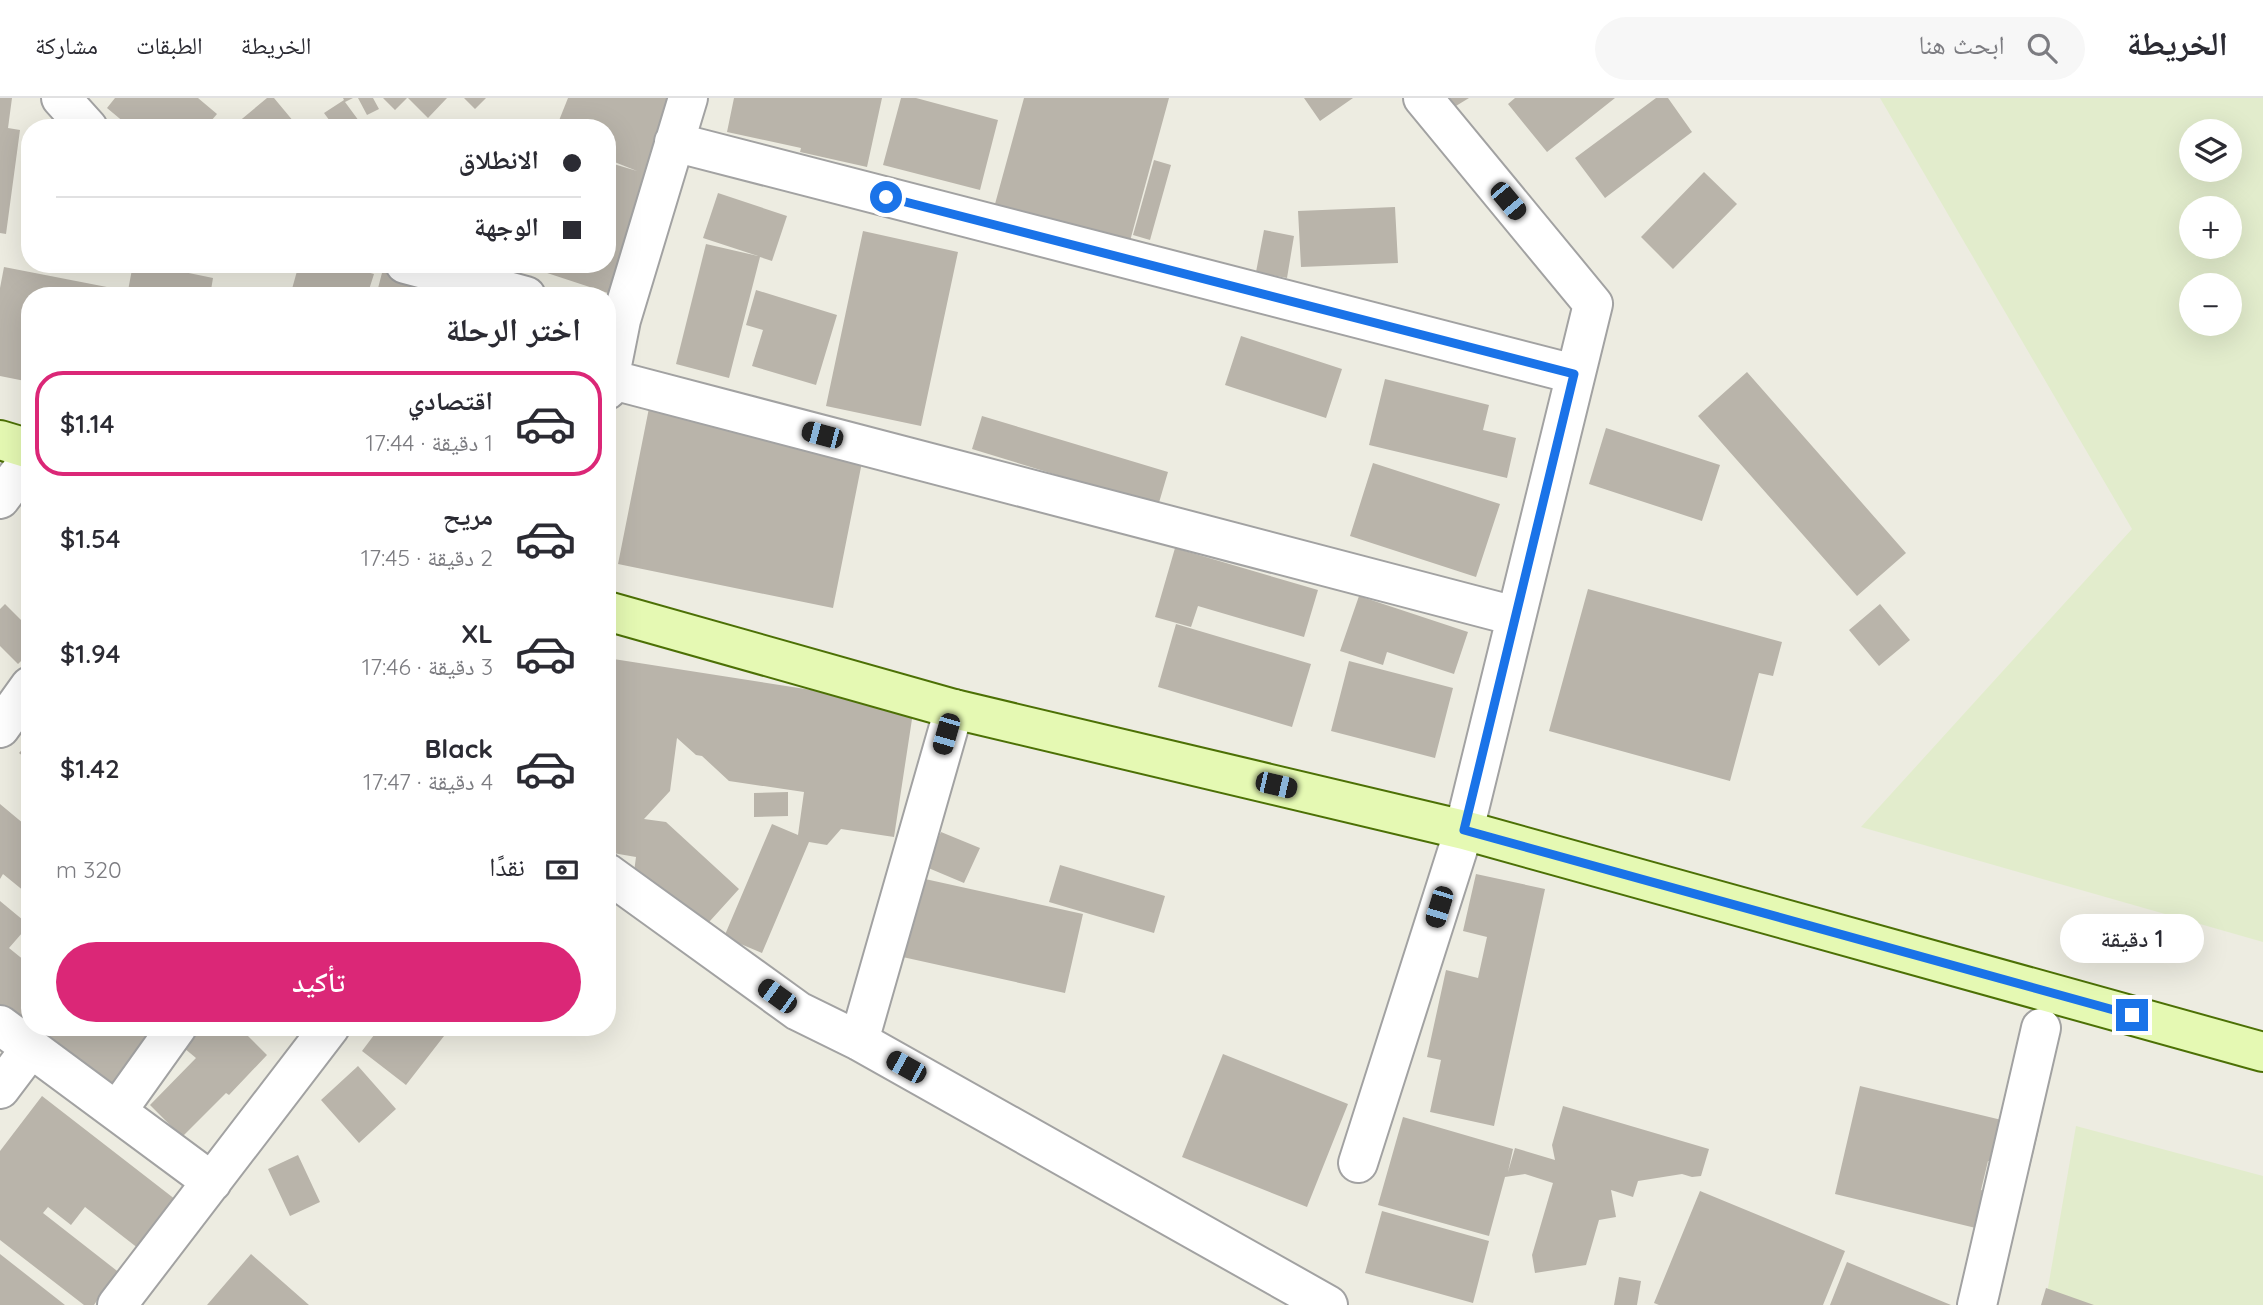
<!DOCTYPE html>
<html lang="ar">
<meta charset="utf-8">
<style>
:root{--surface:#fff;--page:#f7f7f7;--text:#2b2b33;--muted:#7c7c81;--line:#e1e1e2;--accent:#db2777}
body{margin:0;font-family:Quicksand,"Noto Naskh Arabic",sans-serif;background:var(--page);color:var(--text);direction:rtl;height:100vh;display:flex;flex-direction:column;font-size:26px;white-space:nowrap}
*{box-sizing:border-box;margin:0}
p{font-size:23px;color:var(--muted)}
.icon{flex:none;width:38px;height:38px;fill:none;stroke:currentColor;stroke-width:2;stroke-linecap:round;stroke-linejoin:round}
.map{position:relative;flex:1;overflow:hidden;direction:ltr}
.panel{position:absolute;left:21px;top:189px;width:595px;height:749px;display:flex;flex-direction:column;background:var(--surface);border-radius:28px;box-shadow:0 7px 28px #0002;direction:rtl}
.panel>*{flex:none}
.guide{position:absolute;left:21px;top:21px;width:595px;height:154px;border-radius:28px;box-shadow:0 7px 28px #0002;direction:rtl;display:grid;align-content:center;height:154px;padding:0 35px;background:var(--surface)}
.controls{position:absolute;left:2179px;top:21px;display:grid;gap:14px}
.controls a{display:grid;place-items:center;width:63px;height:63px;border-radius:50%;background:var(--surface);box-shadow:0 7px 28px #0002;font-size:35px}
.end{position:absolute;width:32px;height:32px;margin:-16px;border:9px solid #1a73e8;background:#fff;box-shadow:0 0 0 4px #fff}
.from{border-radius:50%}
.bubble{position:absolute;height:49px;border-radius:24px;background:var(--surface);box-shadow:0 7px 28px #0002;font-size:23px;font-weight:600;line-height:49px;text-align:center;direction:rtl}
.car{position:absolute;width:21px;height:42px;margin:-21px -10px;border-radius:9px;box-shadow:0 0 5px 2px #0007;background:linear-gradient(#222 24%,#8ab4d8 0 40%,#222 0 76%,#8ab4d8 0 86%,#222 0)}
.guide b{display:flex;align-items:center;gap:24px;height:66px;font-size:26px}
.guide b+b{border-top:2px solid var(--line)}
.guide i{width:18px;height:18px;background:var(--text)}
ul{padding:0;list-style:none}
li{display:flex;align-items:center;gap:21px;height:105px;margin:0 14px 10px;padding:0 21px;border:4px solid transparent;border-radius:28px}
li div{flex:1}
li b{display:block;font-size:26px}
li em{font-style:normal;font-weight:600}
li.current{border-color:var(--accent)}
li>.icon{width:63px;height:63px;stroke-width:1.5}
h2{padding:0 35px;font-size:32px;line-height:84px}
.pay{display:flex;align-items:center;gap:18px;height:77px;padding:0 35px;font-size:26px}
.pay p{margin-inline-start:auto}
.primary-button{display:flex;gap:14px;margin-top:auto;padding:14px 35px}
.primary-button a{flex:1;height:80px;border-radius:42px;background:var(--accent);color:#fff;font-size:28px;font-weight:600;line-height:80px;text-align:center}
header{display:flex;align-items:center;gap:42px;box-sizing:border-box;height:98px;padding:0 35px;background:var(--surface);border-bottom:2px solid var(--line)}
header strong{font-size:33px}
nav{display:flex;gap:38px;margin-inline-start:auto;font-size:24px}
.search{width:490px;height:63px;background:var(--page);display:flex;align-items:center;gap:18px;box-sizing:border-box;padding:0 24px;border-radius:38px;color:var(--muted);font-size:26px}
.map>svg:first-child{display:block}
</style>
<header>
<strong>الخريطة</strong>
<div class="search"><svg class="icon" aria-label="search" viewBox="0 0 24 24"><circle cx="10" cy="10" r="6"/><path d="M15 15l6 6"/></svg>ابحث هنا</div>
<nav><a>الخريطة</a><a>الطبقات</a><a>مشاركة</a></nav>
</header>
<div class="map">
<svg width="2263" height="1207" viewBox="0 0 2263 1207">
<rect width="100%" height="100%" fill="#edece1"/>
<path fill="#e2eccc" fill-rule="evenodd" d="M1880,0H2263V844L1861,729L2132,431ZM2191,33H2230V72H2191ZM2191,110H2230V149H2191ZM2191,187H2230V226H2191Z
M2076,1028L2263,1078V1207H2045Z"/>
<path fill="#b9b4aa" d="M0,0H12L8,30L20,32L6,136L0,135Z
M115,0H198L217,16L205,30H131L107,10Z
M267,0H274L299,30H231Z
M343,0H353L345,4L359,23L349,30H335L324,15L344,2Z
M358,0H373L379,11L367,17Z
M383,0H407L395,12Z
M408,0H447L428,20Z
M464,0H486L475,11Z
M568,0H673L617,198L541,173L542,169L536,167L607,166V64L637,73L607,61V30H556Z
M734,0H882L867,69L800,54L801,50L727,34Z
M901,0H916L998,22L980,92L883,67Z
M1024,0H1169L1130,143L995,106Z
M1304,0H1353L1320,23Z
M1444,0H1469L1451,11Z
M1515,0H1615L1547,54L1508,6Z
M1656,0H1668L1692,34L1605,100L1575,60Z
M441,21L468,29V30H438Z
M1154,62L1171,67L1150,142L1133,137Z
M1704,74L1737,106L1673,171L1641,139Z
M718,95L787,118L772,163L760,159L729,280L676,266L706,146L758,158L703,140Z
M1395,109L1398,165L1301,169L1298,113Z
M1264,132L1294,138L1287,180L1256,174Z
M863,133L958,154L921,328L826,308Z
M133,166H145L213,180L210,198H127Z
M299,166H339L374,176L367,198H290Z
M4,169L112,190L111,198H30V284L0,278V190Z
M383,171L420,181L415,198H376Z
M756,192L837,217L816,287L752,268L763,232L746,227Z
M1241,238L1342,271L1326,320L1225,287Z
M1747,274L1906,455L1857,498L1698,318Z
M1385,281L1489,307L1483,332L1516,340L1507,380L1369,347Z
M649,310L864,354L833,510L618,466Z
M982,318L1168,374L1158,408L972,351Z
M1606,330L1720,367L1702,423L1589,386Z
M1373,365L1500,406L1476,479L1350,438Z
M1175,450L1318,492L1304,539L1198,508L1191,529L1155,519Z
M1588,491L1782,544L1773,578L1759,575L1730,683L1549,633Z
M1359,498L1468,534L1454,576L1387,554L1383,567L1340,553Z
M5,506L30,531V554L18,566L0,548V511Z
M1880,506L1910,542L1879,568L1849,532Z
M1176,526L1311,566L1292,629L1158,589Z
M607,560L914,608L894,739L841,731L827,747L809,744L762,855L724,839L772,726L798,737L804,694L729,683L702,658L696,657L677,640L670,693L644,721L666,724L739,791L700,834L634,774L636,759L607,754Z
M1349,563L1453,590L1435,660L1331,633Z
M30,643V664L19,655Z
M788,694V718L754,719V695Z
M0,706L30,731V798L3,776L0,781Z
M941,734L980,750L964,785L926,769Z
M1060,767L1165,798L1154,835L1049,804Z
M1476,776L1545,791L1494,1028L1430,1014L1441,962L1427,959L1446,872L1478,880L1487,839L1463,833Z
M916,779L1083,816L1065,895L898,858Z
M0,803L29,827L9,850L30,867V929H165L122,1013L0,912Z
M204,929H239L267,957L229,997L226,995L182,1039L150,1007L196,960L184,950Z
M380,929H451L406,987L362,953Z
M1223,956L1348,1006L1307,1109L1182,1059Z
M358,968L396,1011L359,1045L321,1002Z
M1860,988L2039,1031L2029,1073L1988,1063L1981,1092L2022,1101L2013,1139L1835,1096Z
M42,998L189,1112L152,1161L85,1109L71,1127L48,1109L43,1115L130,1183L106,1207L98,1201L94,1207H84L0,1142V1053Z
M1563,1008L1709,1051L1701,1078L1692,1079L1682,1076L1638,1083L1633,1099L1611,1092L1616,1119L1599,1122L1586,1167L1535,1175L1532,1157L1553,1085L1525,1076L1505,1079L1489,1138L1378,1107L1403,1019L1513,1051L1508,1074L1515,1050L1555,1062L1552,1047Z
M298,1057L320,1104L290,1118L268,1071Z
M1700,1093L1845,1153L1823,1207H1659L1654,1205Z
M1382,1113L1489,1143L1473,1205L1365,1175Z
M0,1156L65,1207H0Z
M251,1156L309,1207H207Z
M1847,1164L1951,1207H1830Z
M1619,1179L1641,1183L1637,1207H1614Z
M2046,1190L2094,1207H2041Z"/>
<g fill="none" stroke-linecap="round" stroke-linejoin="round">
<g stroke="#a2a2a2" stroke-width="42">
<path id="street" d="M61,0L88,30
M674,44L1574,276
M405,166L526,198
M609,281L1515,518
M607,292L621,222L688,0
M0,401L30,361
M0,630L30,588
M607,775L798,913L859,943L1328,1207
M0,927L212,1084
M859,943L954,611
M0,991L31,950
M117,1013L177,929
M1358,1065L1464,732L1593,206L1423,0
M117,1207L330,929
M1977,1207L2041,930"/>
</g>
<g stroke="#4c7005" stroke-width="42">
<path id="secondary" d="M0,342L30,351
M607,513L954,611L1464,732L2263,954"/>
</g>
<use href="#street" stroke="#fff" stroke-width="38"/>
<use href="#secondary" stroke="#e5f9b3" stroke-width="38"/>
</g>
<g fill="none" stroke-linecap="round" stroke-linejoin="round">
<path stroke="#1a73e8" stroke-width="9" d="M886,99L1574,276L1464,732L2132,917"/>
</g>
</svg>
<div class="controls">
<a><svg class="icon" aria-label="layers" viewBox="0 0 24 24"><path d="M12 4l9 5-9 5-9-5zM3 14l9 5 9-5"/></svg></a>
<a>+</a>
<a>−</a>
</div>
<i class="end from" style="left:886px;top:99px"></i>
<i class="end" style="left:2132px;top:917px"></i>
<div class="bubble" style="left:2060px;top:816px;width:144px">1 دقيقة</div>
<i class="car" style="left:1508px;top:103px;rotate:140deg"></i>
<i class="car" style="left:822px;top:337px;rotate:285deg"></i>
<i class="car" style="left:946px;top:636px;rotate:196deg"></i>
<i class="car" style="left:1276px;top:687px;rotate:103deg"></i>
<i class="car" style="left:1439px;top:809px;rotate:197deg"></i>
<i class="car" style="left:777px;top:898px;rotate:306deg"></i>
<i class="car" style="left:906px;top:969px;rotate:299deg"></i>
<div class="guide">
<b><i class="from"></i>الانطلاق</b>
<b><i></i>الوجهة</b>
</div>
<section class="panel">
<h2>اختر الرحلة</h2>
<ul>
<li class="current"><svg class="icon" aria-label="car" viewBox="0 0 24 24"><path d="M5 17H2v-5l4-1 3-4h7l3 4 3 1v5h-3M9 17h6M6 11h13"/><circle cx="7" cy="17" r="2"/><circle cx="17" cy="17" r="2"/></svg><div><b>اقتصادي</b><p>1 دقيقة · 17:44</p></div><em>$1.14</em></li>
<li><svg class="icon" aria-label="car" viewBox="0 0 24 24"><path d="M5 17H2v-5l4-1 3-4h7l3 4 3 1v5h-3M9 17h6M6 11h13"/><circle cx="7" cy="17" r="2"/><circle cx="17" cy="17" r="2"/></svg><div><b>مريح</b><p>2 دقيقة · 17:45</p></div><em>$1.54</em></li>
<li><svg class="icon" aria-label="car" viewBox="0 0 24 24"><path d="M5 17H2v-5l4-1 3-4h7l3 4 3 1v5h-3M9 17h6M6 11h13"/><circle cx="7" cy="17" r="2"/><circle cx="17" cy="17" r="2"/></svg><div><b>XL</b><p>3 دقيقة · 17:46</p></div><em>$1.94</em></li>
<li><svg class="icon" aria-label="car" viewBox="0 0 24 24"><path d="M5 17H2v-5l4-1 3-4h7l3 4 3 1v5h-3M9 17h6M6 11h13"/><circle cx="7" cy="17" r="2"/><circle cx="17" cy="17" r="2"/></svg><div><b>Black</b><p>4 دقيقة · 17:47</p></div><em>$1.42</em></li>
</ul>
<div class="pay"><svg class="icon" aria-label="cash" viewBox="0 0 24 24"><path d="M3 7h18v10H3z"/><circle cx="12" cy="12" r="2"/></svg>نقدًا<p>320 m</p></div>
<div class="primary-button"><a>تأكيد</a></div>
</section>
</div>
